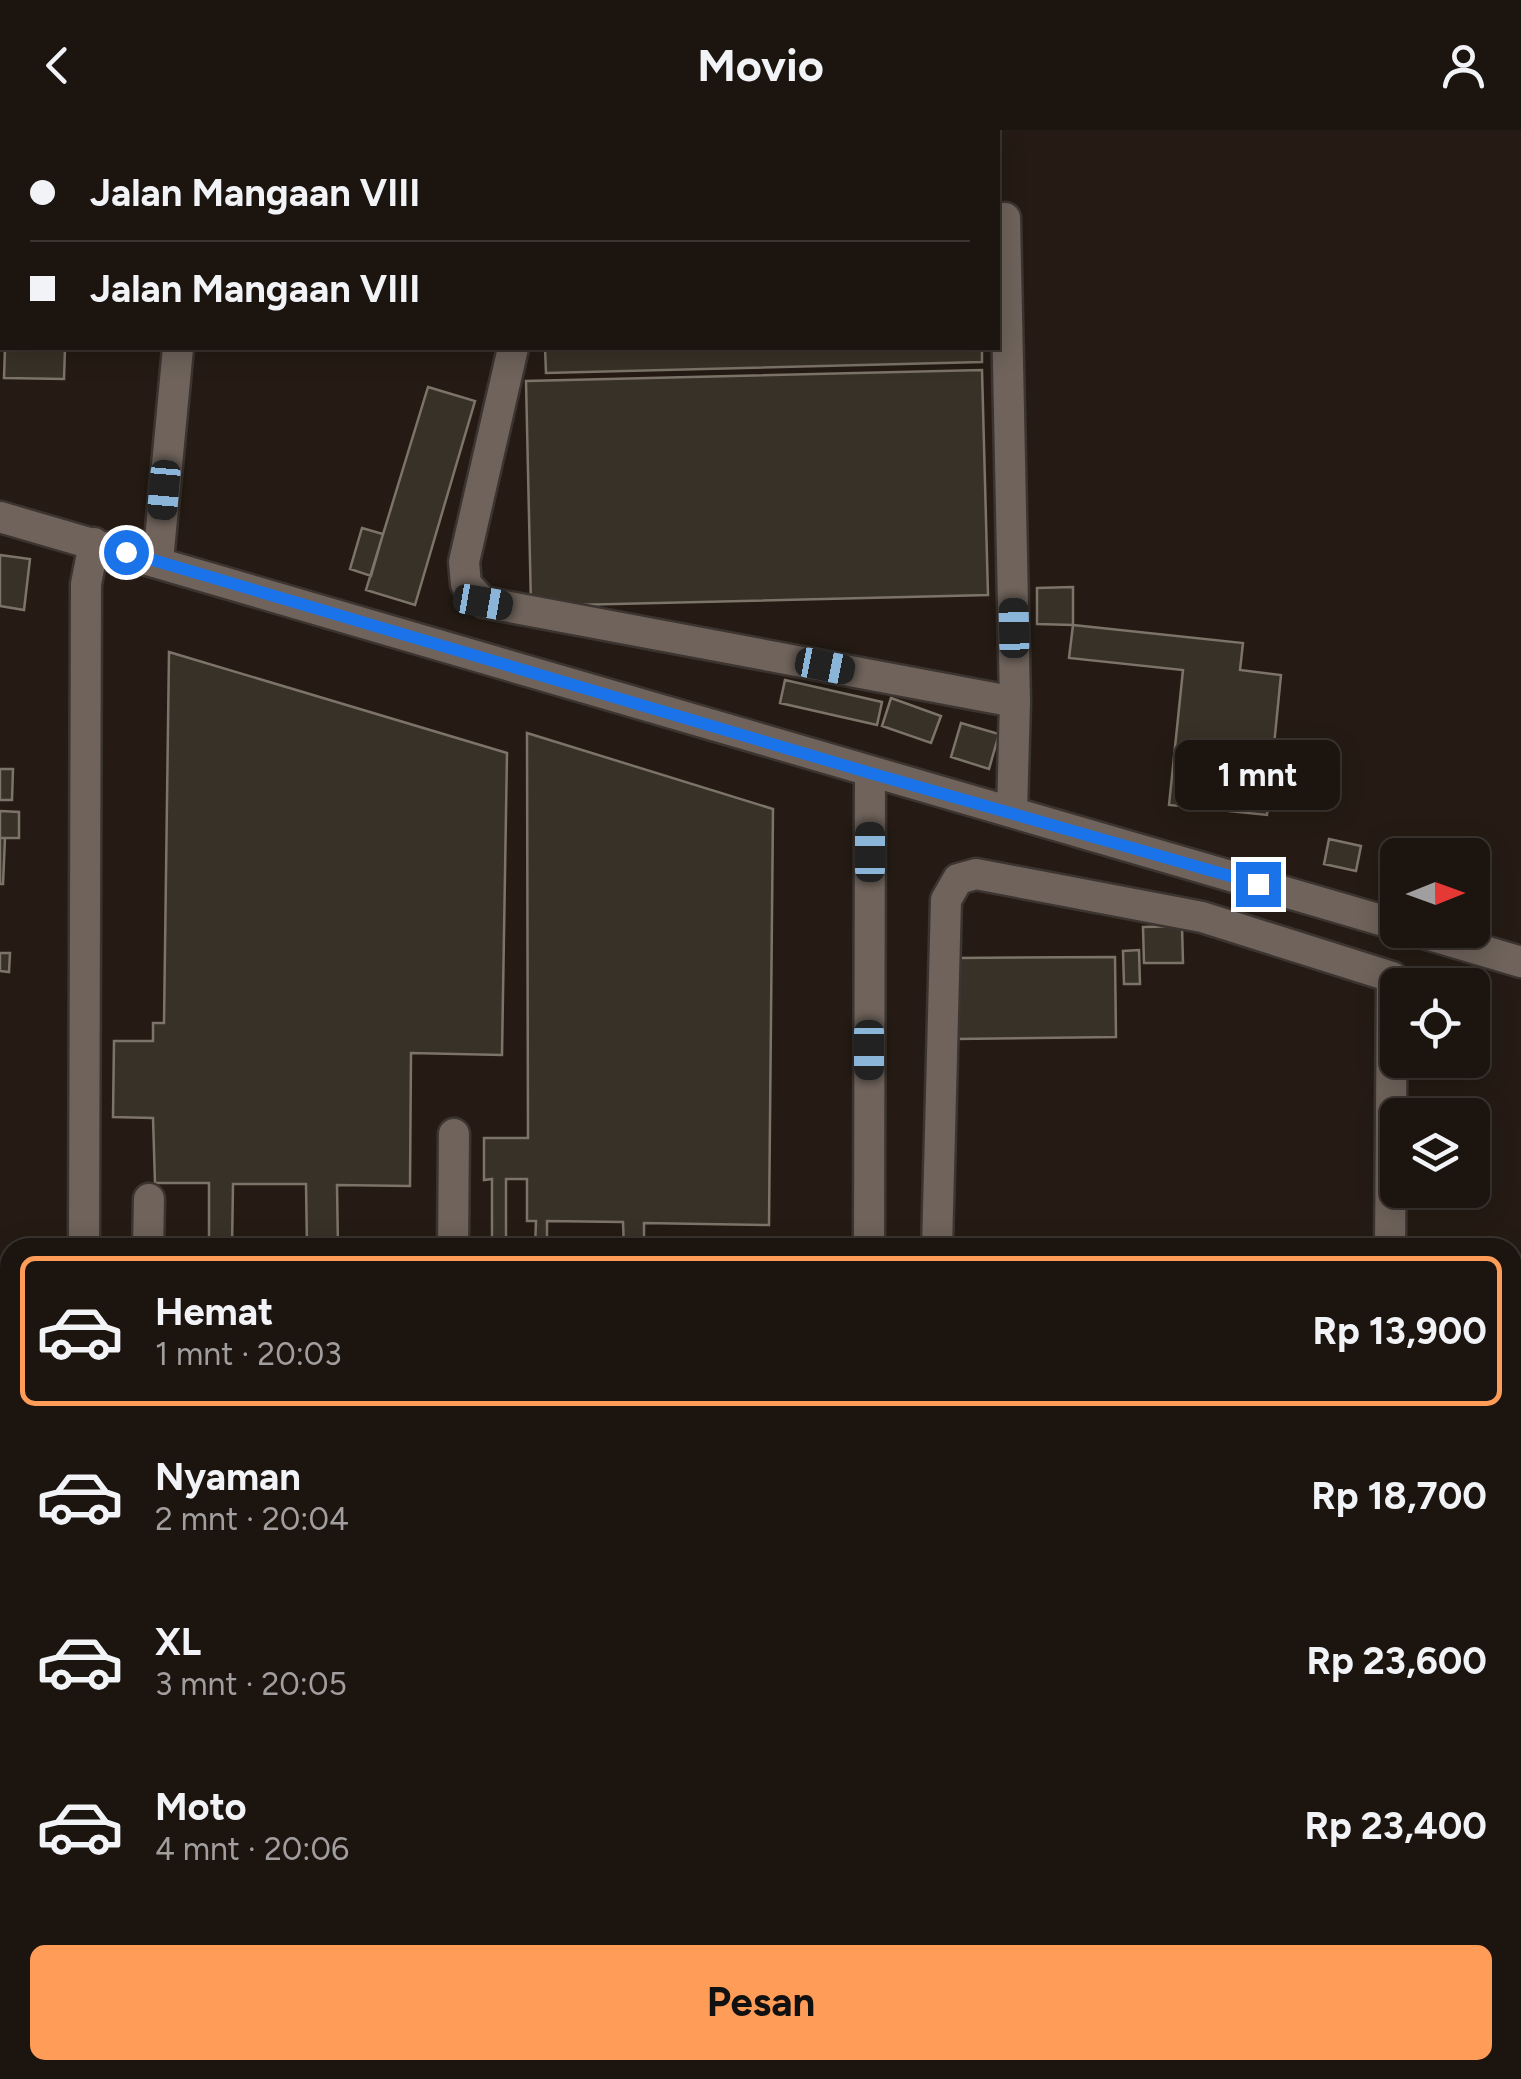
<!DOCTYPE html>
<html lang="id">
<meta charset="utf-8">
<style>
:root{--surface:#1c140f;--page:#29211d;--text:#f1f3f6;--muted:#a09e9e;--line:#3a332f;--accent:#fe9c58}
body{margin:0;font-family:Figtree,sans-serif;background:var(--page);color:var(--text);height:100vh;display:flex;flex-direction:column;font-size:38px;white-space:nowrap}
*{box-sizing:border-box;margin:0}
p{font-size:32px;color:var(--muted)}
.icon{flex:none;width:55px;height:55px;fill:none;stroke:currentColor;stroke-width:2;stroke-linecap:round;stroke-linejoin:round}
.map{position:relative;flex:1;overflow:hidden}
.details{position:absolute;left:0px;top:1108px;width:1522px;height:842px;display:flex;flex-direction:column;background:var(--surface);border-radius:30px 30px 0 0;box-shadow:0 5px 25px #0003,0 0 0 2px var(--line)}
.details>*{flex:none}
.banner{position:absolute;left:0px;top:0px;width:1000px;height:220px;box-shadow:0 5px 25px #0003,0 0 0 2px var(--line);display:grid;align-content:center;height:220px;padding:0 30px;background:var(--surface)}
.needle{width:65px;rotate:89deg}
.controls{position:absolute;left:1380px;top:708px;display:grid;gap:20px}
.controls a{display:grid;place-items:center;width:110px;height:110px;border-radius:15px;background:var(--surface);box-shadow:0 5px 25px #0003,0 0 0 2px var(--line);font-size:50px}
.end{position:absolute;width:45px;height:45px;margin:-22px;border:12px solid #1a73e8;background:#fff;box-shadow:0 0 0 5px #fff}
.from{border-radius:50%}
.bubble{position:absolute;height:70px;border-radius:15px;background:var(--surface);box-shadow:0 5px 25px #0003,0 0 0 2px var(--line);font-size:32px;font-weight:700;line-height:70px;text-align:center}
.car{position:absolute;width:30px;height:60px;margin:-30px -15px;border-radius:12px;box-shadow:0 0 8px 2px #0007;background:linear-gradient(#222 24%,#8ab4d8 0 40%,#222 0 76%,#8ab4d8 0 86%,#222 0)}
.banner b{display:flex;align-items:center;gap:35px;height:95px;font-size:38px}
.banner b+b{border-top:2px solid var(--line)}
.banner i{width:25px;height:25px;background:var(--text)}
ul{padding:18px 0 0;list-style:none}
li{display:flex;align-items:center;gap:30px;height:150px;margin:0 20px 15px;padding:0 10px;border:5px solid transparent;border-radius:15px}
li div{flex:1}
li b{display:block;font-size:38px}
li em{font-style:normal;font-weight:700}
li.current{border-color:var(--accent)}
li>.icon{width:90px;height:90px;stroke-width:1.5}
.primary-button{display:flex;gap:20px;margin-top:auto;padding:20px 30px}
.primary-button a{flex:1;height:115px;border-radius:15px;background:var(--accent);color:#111;font-size:40px;font-weight:700;line-height:115px;text-align:center}
header{display:flex;justify-content:space-between;align-items:center;height:130px;padding:0 30px;background:var(--surface);font-size:45px;font-weight:700}
.map>svg:first-child{display:block}
</style>
<header><svg class="icon" aria-label="back" viewBox="0 0 24 24"><path d="M15 5l-7 7 7 7"/></svg>Movio<svg class="icon" aria-label="person" viewBox="0 0 24 24"><circle cx="12" cy="8" r="4"/><path d="M4 21q1-7 8-7t8 7"/></svg></header>
<div class="map">
<svg width="1521" height="1949" viewBox="0 0 1521 1949">
<rect width="100%" height="100%" fill="#251b14"/>
<path fill="#383127" stroke="#7d7469" stroke-width="2.5" d="M575,0H761L575,2Z
M767,0H896V2H767Z
M5,218H65L64,249L4,248Z
M545,218H982V232L546,243Z
M982,240L988,465L531,476L526,251Z
M428,257L475,271L415,475L366,460Z
M362,398L383,404L371,446L350,439Z
M0,425L30,429L24,480L0,476Z
M1073,457V495L1037,494V458Z
M1073,495L1243,513L1240,540L1281,545L1267,685L1169,675L1183,540L1069,528Z
M169,522L507,623L502,925L411,923L410,1056L337,1055L338,1118H307L306,1054H233L232,1118H209V1053H155L153,988L113,987L114,911H153V893H164Z
M785,550L882,572L877,595L780,573Z
M891,568L941,586L931,613L882,596Z
M961,593L999,604L989,639L951,627Z
M527,603L773,679L769,1095L644,1093V1118H624L623,1092L547,1091V1118H535L536,1091H527V1049H506V1118H492V1049L484,1050V1008H528Z
M0,639H13L12,670H0Z
M0,681L19,682V708H0Z
M0,708H5L3,754H0Z
M1329,709L1361,716L1356,741L1324,734Z
M1182,796L1183,833H1144L1143,797Z
M1139,820L1140,854H1124L1123,821Z
M0,823H10L9,842L0,841Z
M1115,827L1116,907L956,909L955,828Z
M0,1669H10V1763H0Z
M1512,1895H1521V1949H1486V1940H1512Z
M30,1940H87L86,1949H29Z
M94,1940H183L182,1949H92Z
M298,1940H358L356,1949H296Z
M371,1940H376L396,1949H366Z
M441,1940H469L476,1949H448Z
M675,1940H733L734,1949H675Z"/>
<g fill="none" stroke-linecap="round" stroke-linejoin="round">
<g stroke="#3c3430" stroke-width="35">
<path id="minor" d="M562,2L563,1
M1005,88L1015,572L1012,682
M0,97H2
M513,218L464,432L466,454L483,472L1015,572
M0,387L1398,795
M158,431L178,218
M1413,800L1521,832
M84,1118L86,454L94,413
M148,1118L149,1069
M453,1118L454,1004
M869,1118L870,643
M937,1118L946,770L958,749L976,744L1202,787L1392,847L1390,1118
M0,1618L10,1622
M423,1940L430,1949
M521,1940L528,1949
M657,1940L658,1949
M757,1940V1949
M1146,1940L1158,1949
M912,1945L1016,1940
M858,1949V1940"/>
</g>
<use href="#minor" stroke="#6f635b" stroke-width="30"/>
</g>
<g fill="none" stroke-linecap="round" stroke-linejoin="round">
<path stroke="#1a73e8" stroke-width="12" d="M126,422L870,643L1258,754"/>
</g>
</svg>
<div class="controls">
<a><svg class="needle" viewBox="-14 -14 28 28"><path d="M0-13l5 13h-10z" fill="#e53935"/><path d="M0 13l5-13h-10z" fill="#a09e9e"/></svg></a>
<a><svg class="icon" aria-label="locate" viewBox="0 0 24 24"><circle cx="12" cy="12" r="6"/><path d="M12 2v4M12 18v4M2 12h4M18 12h4"/></svg></a>
<a><svg class="icon" aria-label="layers" viewBox="0 0 24 24"><path d="M12 4l9 5-9 5-9-5zM3 14l9 5 9-5"/></svg></a>
</div>
<i class="end from" style="left:126px;top:422px"></i>
<i class="end" style="left:1258px;top:754px"></i>
<div class="bubble" style="left:1175px;top:610px;width:165px">1 mnt</div>
<i class="car" style="left:164px;top:360px;rotate:185deg"></i>
<i class="car" style="left:483px;top:472px;rotate:100deg"></i>
<i class="car" style="left:1014px;top:498px;rotate:359deg"></i>
<i class="car" style="left:825px;top:536px;rotate:101deg"></i>
<i class="car" style="left:870px;top:722px;rotate:0deg"></i>
<i class="car" style="left:869px;top:920px;rotate:180deg"></i>
<div class="banner">
<b><i class="from"></i>Jalan Mangaan VIII</b>
<b><i></i>Jalan Mangaan VIII</b>
</div>
<section class="details">
<ul>
<li class="current"><svg class="icon" aria-label="car" viewBox="0 0 24 24"><path d="M5 17H2v-5l4-1 3-4h7l3 4 3 1v5h-3M9 17h6M6 11h13"/><circle cx="7" cy="17" r="2"/><circle cx="17" cy="17" r="2"/></svg><div><b>Hemat</b><p>1 mnt · 20:03</p></div><em>Rp 13,900</em></li>
<li><svg class="icon" aria-label="car" viewBox="0 0 24 24"><path d="M5 17H2v-5l4-1 3-4h7l3 4 3 1v5h-3M9 17h6M6 11h13"/><circle cx="7" cy="17" r="2"/><circle cx="17" cy="17" r="2"/></svg><div><b>Nyaman</b><p>2 mnt · 20:04</p></div><em>Rp 18,700</em></li>
<li><svg class="icon" aria-label="car" viewBox="0 0 24 24"><path d="M5 17H2v-5l4-1 3-4h7l3 4 3 1v5h-3M9 17h6M6 11h13"/><circle cx="7" cy="17" r="2"/><circle cx="17" cy="17" r="2"/></svg><div><b>XL</b><p>3 mnt · 20:05</p></div><em>Rp 23,600</em></li>
<li><svg class="icon" aria-label="car" viewBox="0 0 24 24"><path d="M5 17H2v-5l4-1 3-4h7l3 4 3 1v5h-3M9 17h6M6 11h13"/><circle cx="7" cy="17" r="2"/><circle cx="17" cy="17" r="2"/></svg><div><b>Moto</b><p>4 mnt · 20:06</p></div><em>Rp 23,400</em></li>
</ul>
<div class="primary-button"><a>Pesan</a></div>
</section>
</div>
